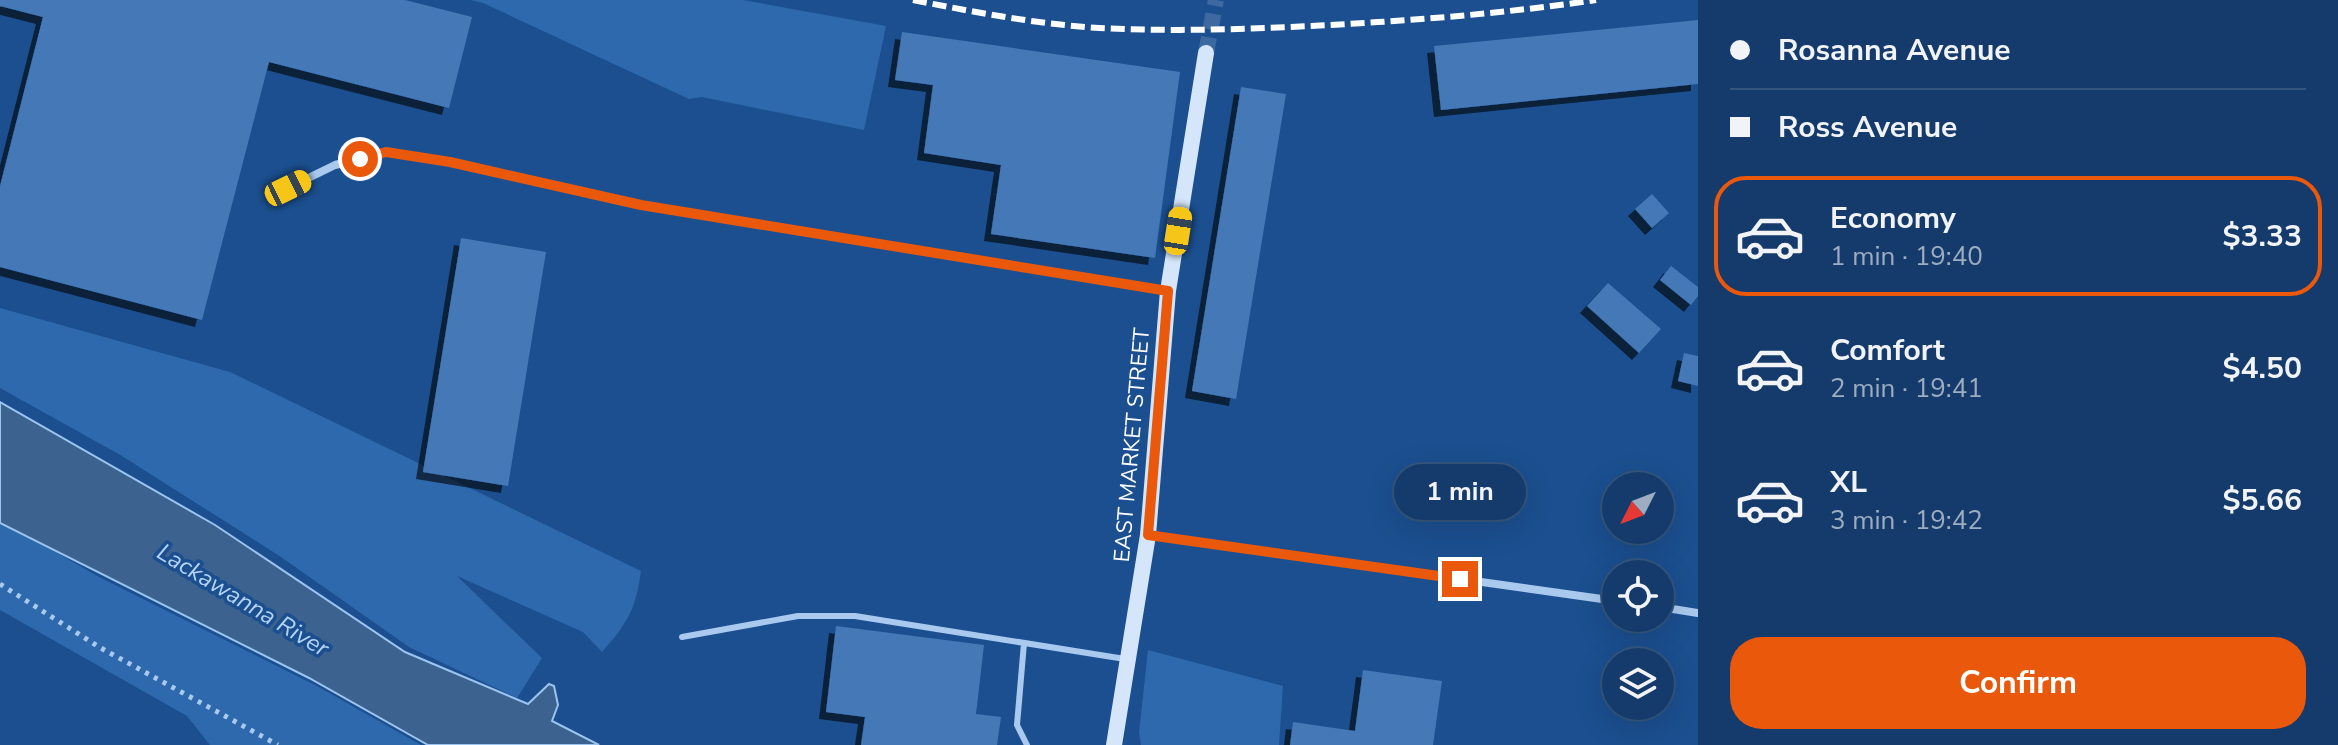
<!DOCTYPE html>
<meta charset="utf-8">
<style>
:root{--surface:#143b6b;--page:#214673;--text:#f1f3f6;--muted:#9dadc1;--line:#33557e;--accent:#ea580c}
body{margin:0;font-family:"Nunito Sans",sans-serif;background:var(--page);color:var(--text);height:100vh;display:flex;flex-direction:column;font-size:30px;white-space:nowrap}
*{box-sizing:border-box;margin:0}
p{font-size:26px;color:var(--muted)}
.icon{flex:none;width:44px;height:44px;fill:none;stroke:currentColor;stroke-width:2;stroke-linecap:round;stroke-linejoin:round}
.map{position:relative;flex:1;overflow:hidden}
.panel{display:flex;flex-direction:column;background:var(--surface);width:640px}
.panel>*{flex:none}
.banner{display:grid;align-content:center;height:176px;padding:0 32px;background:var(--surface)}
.needle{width:52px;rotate:228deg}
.fabs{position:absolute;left:1602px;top:472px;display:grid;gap:16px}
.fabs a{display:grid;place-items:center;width:72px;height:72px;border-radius:50%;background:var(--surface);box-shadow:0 8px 32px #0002,0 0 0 2px var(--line);font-size:40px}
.end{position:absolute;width:36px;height:36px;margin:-18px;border:10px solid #ea580c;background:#fff;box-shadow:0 0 0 4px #fff}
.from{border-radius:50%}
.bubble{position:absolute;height:56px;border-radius:28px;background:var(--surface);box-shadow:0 8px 32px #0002,0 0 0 2px var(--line);font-size:26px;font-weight:700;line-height:56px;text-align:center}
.car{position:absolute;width:24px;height:48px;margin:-24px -12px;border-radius:10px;box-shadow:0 0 6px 2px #0007;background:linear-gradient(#f5c518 24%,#345 0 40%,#f5c518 0 76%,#345 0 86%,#f5c518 0)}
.banner b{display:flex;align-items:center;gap:28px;height:76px;font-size:30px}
.banner b+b{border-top:2px solid var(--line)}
.banner i{width:20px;height:20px;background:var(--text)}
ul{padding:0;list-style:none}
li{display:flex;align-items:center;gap:24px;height:120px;margin:0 16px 12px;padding:0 16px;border:4px solid transparent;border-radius:32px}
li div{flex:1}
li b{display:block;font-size:30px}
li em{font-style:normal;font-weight:700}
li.selected{border-color:var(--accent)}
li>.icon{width:72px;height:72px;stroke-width:1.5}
.button{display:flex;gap:16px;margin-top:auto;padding:16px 32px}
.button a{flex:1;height:92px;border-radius:32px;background:var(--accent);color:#fff;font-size:32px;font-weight:700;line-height:92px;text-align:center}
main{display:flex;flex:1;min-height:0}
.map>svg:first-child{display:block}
</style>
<main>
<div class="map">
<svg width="1698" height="745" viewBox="0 0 1698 745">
<defs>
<filter id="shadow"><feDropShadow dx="-7" dy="7" stdDeviation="0" flood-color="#0009"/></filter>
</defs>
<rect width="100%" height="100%" fill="#1b4f8f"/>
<path fill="#2e69ad" d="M471,0H743L886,26L864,130L702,97L689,99L483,3Z
M0,308L230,372L641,571C636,609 627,624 602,652L583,632L457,576L542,658L517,698L409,647L281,557L122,456L0,388Z
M0,520L99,577L317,686L421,745H210L187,716L0,610Z
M1148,650L1283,686L1279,745H1141L1139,733Z"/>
<path fill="#3c6290" stroke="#9cc4f0" stroke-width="2" d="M0,402L215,525L405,652L528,704L549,684L554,686L558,705L552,721L599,745H428L309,678L0,523Z"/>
<path fill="#4478b7" filter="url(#shadow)" d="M0,0H405L472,17L449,108L269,62L202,320L0,267V186L43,17L0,6Z
M1698,20V84L1441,110L1434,46Z
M902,32L1180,72L1155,258L991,234L1001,165L924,153L933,85L895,80Z
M1241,87L1286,94L1236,399L1192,391Z
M1652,194L1669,213L1652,228L1635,209Z
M461,238L546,252L508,486L423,472Z
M1671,266L1698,287V296L1691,305L1660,280Z
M1608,283L1661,329L1639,353L1587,306Z
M1684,353L1698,356V386L1678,381Z
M836,626L984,645L976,714L1001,717L997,745H861L865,717L826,712Z
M1363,670L1442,681L1433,745H1290L1293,722L1355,731Z"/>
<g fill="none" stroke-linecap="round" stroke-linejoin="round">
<path stroke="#3d69a0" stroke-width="16" stroke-dasharray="16 8" stroke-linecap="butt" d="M1206,53L1216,0"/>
<path stroke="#a9c9ee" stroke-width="5" stroke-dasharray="4 6" stroke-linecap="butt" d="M0,584L99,647L278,745"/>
<path stroke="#a9c9ee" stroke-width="6" d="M682,637L798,616H855L1125,659
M1024,643L1017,725L1027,745"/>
<path stroke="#a9c9ee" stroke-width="8" d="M288,188L335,165L386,152L450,162L641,205L1167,291
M1148,535L1616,601
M1660,607L1698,613"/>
<path stroke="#d6e6fa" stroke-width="16" d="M1114,745L1148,535L1168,291L1206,53"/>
<path stroke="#fff" stroke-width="6" stroke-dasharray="14 6" stroke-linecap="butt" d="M913,0C974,12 1036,24 1099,28C1176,32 1253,29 1330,25C1419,20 1508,13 1596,0"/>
</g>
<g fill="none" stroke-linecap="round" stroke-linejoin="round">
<path stroke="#ea580c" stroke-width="10" d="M360,159L386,152L450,162L641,205L1168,291L1148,535L1460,579"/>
</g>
<g text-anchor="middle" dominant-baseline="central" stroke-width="7" stroke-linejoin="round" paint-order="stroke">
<g font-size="22" fill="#fff" stroke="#1b4f8f">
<text transform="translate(1132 445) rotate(-85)">EAST MARKET STREET</text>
</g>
<g font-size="24" font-style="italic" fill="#b5d3f5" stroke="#1b4f8f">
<text transform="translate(243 600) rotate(31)">Lackawanna River</text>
</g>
</g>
</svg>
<div class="fabs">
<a><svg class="needle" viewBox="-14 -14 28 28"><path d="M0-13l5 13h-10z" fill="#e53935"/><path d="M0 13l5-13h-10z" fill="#9dadc1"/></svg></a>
<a><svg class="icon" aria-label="locate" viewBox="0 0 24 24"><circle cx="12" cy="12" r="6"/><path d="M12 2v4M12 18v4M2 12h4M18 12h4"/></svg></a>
<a><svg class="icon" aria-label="layers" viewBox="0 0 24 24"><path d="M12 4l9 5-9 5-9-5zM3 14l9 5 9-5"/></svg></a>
</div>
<i class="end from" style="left:360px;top:159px"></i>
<i class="end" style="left:1460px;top:579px"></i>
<div class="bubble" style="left:1394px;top:464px;width:132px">1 min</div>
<i class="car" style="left:288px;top:188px;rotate:64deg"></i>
<i class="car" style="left:1178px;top:231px;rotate:9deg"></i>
</div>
<section class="panel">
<div class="banner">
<b><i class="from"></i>Rosanna Avenue</b>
<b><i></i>Ross Avenue</b>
</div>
<ul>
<li class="selected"><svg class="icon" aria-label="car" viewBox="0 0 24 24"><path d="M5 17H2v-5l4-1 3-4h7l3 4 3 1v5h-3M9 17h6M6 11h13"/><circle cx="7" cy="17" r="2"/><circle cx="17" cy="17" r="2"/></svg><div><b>Economy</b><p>1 min · 19:40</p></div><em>$3.33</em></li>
<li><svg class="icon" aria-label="car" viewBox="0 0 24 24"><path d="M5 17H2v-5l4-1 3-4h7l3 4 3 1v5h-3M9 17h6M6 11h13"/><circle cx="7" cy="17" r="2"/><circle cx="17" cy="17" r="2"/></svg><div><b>Comfort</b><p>2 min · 19:41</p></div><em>$4.50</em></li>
<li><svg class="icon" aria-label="car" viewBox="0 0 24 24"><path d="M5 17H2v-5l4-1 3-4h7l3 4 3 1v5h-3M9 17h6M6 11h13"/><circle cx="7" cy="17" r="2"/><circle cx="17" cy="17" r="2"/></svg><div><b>XL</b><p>3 min · 19:42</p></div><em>$5.66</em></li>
</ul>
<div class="button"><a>Confirm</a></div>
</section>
</main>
